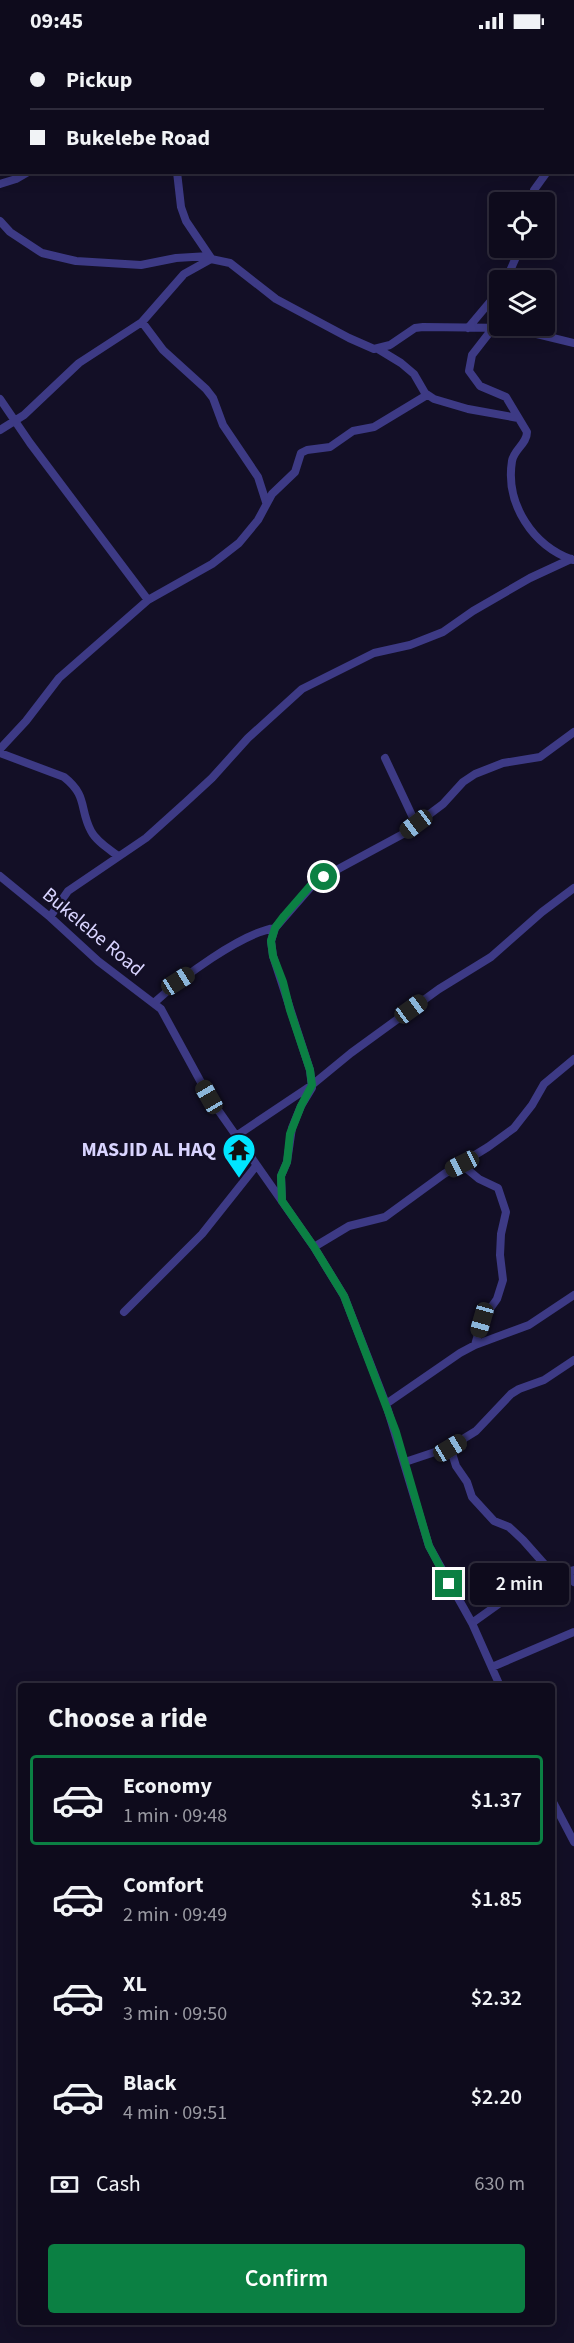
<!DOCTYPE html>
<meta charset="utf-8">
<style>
:root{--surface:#0e0b1c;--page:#171425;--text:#f1f3f6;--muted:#9b9ba3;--line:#2e2b3b;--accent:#0b8043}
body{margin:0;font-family:"Source Sans 3",sans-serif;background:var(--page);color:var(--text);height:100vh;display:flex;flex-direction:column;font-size:22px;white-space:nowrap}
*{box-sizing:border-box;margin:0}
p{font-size:20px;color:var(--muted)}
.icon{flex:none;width:33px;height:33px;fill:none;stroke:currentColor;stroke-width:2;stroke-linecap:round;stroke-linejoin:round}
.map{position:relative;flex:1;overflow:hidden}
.details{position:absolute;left:18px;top:1641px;width:537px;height:642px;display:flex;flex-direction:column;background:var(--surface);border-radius:6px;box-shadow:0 3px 15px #0003,0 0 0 2px var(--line)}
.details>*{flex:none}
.top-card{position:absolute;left:0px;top:0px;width:574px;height:132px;box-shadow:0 3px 15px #0003,0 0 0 2px var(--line);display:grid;align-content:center;height:132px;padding:0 30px;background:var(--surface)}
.controls{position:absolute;left:489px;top:150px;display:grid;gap:12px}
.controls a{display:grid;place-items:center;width:66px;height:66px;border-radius:6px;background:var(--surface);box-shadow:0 3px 15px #0003,0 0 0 2px var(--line);font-size:30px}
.end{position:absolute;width:27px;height:27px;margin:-14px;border:8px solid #0b8043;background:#fff;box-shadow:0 0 0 3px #fff}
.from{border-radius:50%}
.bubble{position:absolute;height:42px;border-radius:6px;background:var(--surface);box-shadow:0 3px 15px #0003,0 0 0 2px var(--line);font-size:20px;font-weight:600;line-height:42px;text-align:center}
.car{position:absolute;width:18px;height:36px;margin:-18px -9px;border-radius:8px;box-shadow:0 0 4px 2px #0007;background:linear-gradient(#222 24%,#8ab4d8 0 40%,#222 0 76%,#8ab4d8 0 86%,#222 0)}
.top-card b{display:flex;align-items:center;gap:21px;height:57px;font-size:22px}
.top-card b+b{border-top:2px solid var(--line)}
.top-card i{width:15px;height:15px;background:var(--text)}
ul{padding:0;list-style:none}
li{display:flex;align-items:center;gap:18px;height:90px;margin:0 12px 9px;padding:0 18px;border:3px solid transparent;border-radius:6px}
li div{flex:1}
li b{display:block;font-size:22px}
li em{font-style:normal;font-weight:600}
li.current{border-color:var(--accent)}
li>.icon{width:54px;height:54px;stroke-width:1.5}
h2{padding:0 30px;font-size:27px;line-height:72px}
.pay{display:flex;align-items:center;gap:15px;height:66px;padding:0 30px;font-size:22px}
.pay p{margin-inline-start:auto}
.action{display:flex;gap:12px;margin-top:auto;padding:12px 30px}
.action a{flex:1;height:69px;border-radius:6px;background:var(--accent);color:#fff;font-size:24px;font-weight:600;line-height:69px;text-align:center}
.status{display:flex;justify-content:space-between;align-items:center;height:42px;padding:0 30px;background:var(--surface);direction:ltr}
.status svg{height:16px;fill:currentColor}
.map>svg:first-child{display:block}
</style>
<div class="status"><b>09:45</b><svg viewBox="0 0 49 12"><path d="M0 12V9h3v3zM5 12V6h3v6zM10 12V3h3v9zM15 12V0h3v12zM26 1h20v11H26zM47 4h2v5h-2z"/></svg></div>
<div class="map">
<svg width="574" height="2301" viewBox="0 0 574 2301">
<rect width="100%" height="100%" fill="#130f26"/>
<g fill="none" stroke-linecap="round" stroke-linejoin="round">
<path stroke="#3d3a85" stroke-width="8" d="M127,0L128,2
M573,95L574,93
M177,130L181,165L186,179L211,216
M0,142L16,137L28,130
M534,160V148L547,130
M0,179L10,190L42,211L76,219L141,223L176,216L209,214
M506,238L520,206
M142,280L163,308L206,347L213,356L223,383L258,435L266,460
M468,286L500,248
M493,286L472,313L469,329L480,344L506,355L527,390C527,402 514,407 512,419C505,462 533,504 573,518
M378,307L401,321L414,332L425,351L434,357L468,367L518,376
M0,357L30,401L148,558
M0,388L24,373L79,321L142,280L184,232L211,217L230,221L276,257L349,296L374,307L390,303L415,286L423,285L512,286L574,301
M0,707L26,679L59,636L148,558L212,522L239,501L258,478L272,452L295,430L301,411L307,408L330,405L353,389L374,385L427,353
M0,711L64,735C88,754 79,766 91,789C96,799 109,807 118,814
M385,716L416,782
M0,834L50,875L98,919L161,967L209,1055L314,1205L344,1254L386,1362L429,1504L472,1581L500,1644
M50,875L68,849L146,796L186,760L212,736L248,696L302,647L374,611L410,603L443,590L473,569L530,536L571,517
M155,960C180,937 241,891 275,886
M236,1094L312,1043L351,1011L439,947L491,915L542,870L574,846
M461,1122L479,1137L498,1146L506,1170L501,1192L500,1213L503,1238L497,1257L482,1278L475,1303
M282,1159L281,1134L287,1120L292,1086L301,1064L312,1046L310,1028L273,914L271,899L275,886L316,839L403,792L443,762L463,740L475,732L503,721L540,715L574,690
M314,1205L349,1184L385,1175L444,1132L488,1105L514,1086L532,1063L544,1042L574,1017
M124,1270L202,1192L256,1124
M386,1362L460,1311L475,1303L529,1283L574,1253
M450,1405L456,1424L467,1440L472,1455L494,1479L509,1485L523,1498L554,1533
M405,1420L450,1405L476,1389L511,1352L519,1347L544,1338L574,1318
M568,1531L574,1540
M472,1581L524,1544L540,1537L574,1528
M492,1625L574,1590
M552,1758L574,1800"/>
</g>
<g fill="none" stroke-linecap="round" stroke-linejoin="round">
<path stroke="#0b8043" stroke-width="8" d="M324,835L310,844L284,874L275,886L271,899L273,914L283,940L290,968L310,1028L312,1043L301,1064L290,1092L287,1120L281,1134L282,1159L314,1205L344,1254L396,1390L429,1504L449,1542"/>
</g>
<defs>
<g id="temple-pin" transform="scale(1.725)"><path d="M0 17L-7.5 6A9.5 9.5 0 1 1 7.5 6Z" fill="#00e5ff" stroke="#130f26"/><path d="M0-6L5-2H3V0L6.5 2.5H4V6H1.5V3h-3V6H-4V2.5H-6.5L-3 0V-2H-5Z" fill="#111"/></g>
</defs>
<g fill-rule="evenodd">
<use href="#temple-pin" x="239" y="1108"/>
</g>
<g text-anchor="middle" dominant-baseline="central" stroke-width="5" stroke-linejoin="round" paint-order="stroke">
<g font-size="20" fill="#d9d4ff" stroke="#130f26">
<text transform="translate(93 890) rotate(40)">Bukelebe Road</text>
</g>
<g font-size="20" font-weight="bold" fill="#d9d4ff" stroke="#130f26" text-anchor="end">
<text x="216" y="1108">MASJID AL HAQ</text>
</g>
</g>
</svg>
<div class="controls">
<a><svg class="icon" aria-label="locate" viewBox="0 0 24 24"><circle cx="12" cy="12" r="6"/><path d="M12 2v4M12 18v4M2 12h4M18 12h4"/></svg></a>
<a><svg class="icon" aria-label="layers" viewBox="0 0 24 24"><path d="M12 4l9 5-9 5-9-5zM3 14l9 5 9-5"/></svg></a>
</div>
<i class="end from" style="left:324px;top:835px"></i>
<i class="end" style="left:449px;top:1542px"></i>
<div class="bubble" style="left:470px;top:1521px;width:99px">2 min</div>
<i class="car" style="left:416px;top:782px;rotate:233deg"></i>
<i class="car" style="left:178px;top:939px;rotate:58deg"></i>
<i class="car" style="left:411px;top:967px;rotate:54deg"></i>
<i class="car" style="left:209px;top:1055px;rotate:330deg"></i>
<i class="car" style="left:462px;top:1122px;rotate:243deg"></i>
<i class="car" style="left:482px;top:1278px;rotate:196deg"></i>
<i class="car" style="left:450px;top:1406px;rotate:59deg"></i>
<div class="top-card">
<b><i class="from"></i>Pickup</b>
<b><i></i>Bukelebe Road</b>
</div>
<section class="details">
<h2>Choose a ride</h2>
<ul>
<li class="current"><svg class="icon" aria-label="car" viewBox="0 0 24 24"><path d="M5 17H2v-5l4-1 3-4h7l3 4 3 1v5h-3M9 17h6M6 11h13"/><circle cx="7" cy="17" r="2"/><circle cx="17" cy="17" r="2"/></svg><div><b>Economy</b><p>1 min · 09:48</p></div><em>$1.37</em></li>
<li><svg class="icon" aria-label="car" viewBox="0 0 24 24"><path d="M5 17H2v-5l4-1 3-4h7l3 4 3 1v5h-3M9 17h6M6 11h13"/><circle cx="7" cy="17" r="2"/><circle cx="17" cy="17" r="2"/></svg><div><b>Comfort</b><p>2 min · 09:49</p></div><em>$1.85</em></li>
<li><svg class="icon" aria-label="car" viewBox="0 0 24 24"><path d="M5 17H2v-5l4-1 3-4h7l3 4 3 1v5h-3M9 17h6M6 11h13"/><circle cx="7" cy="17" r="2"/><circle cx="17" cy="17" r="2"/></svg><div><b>XL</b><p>3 min · 09:50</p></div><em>$2.32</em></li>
<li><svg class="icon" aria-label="car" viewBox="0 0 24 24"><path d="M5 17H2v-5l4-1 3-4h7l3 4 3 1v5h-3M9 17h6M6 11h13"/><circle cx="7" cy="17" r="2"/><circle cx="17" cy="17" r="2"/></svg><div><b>Black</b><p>4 min · 09:51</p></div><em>$2.20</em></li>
</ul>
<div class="pay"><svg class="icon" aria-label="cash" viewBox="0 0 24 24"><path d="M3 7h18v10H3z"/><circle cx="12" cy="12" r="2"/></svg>Cash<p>630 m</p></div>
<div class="action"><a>Confirm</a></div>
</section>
</div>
